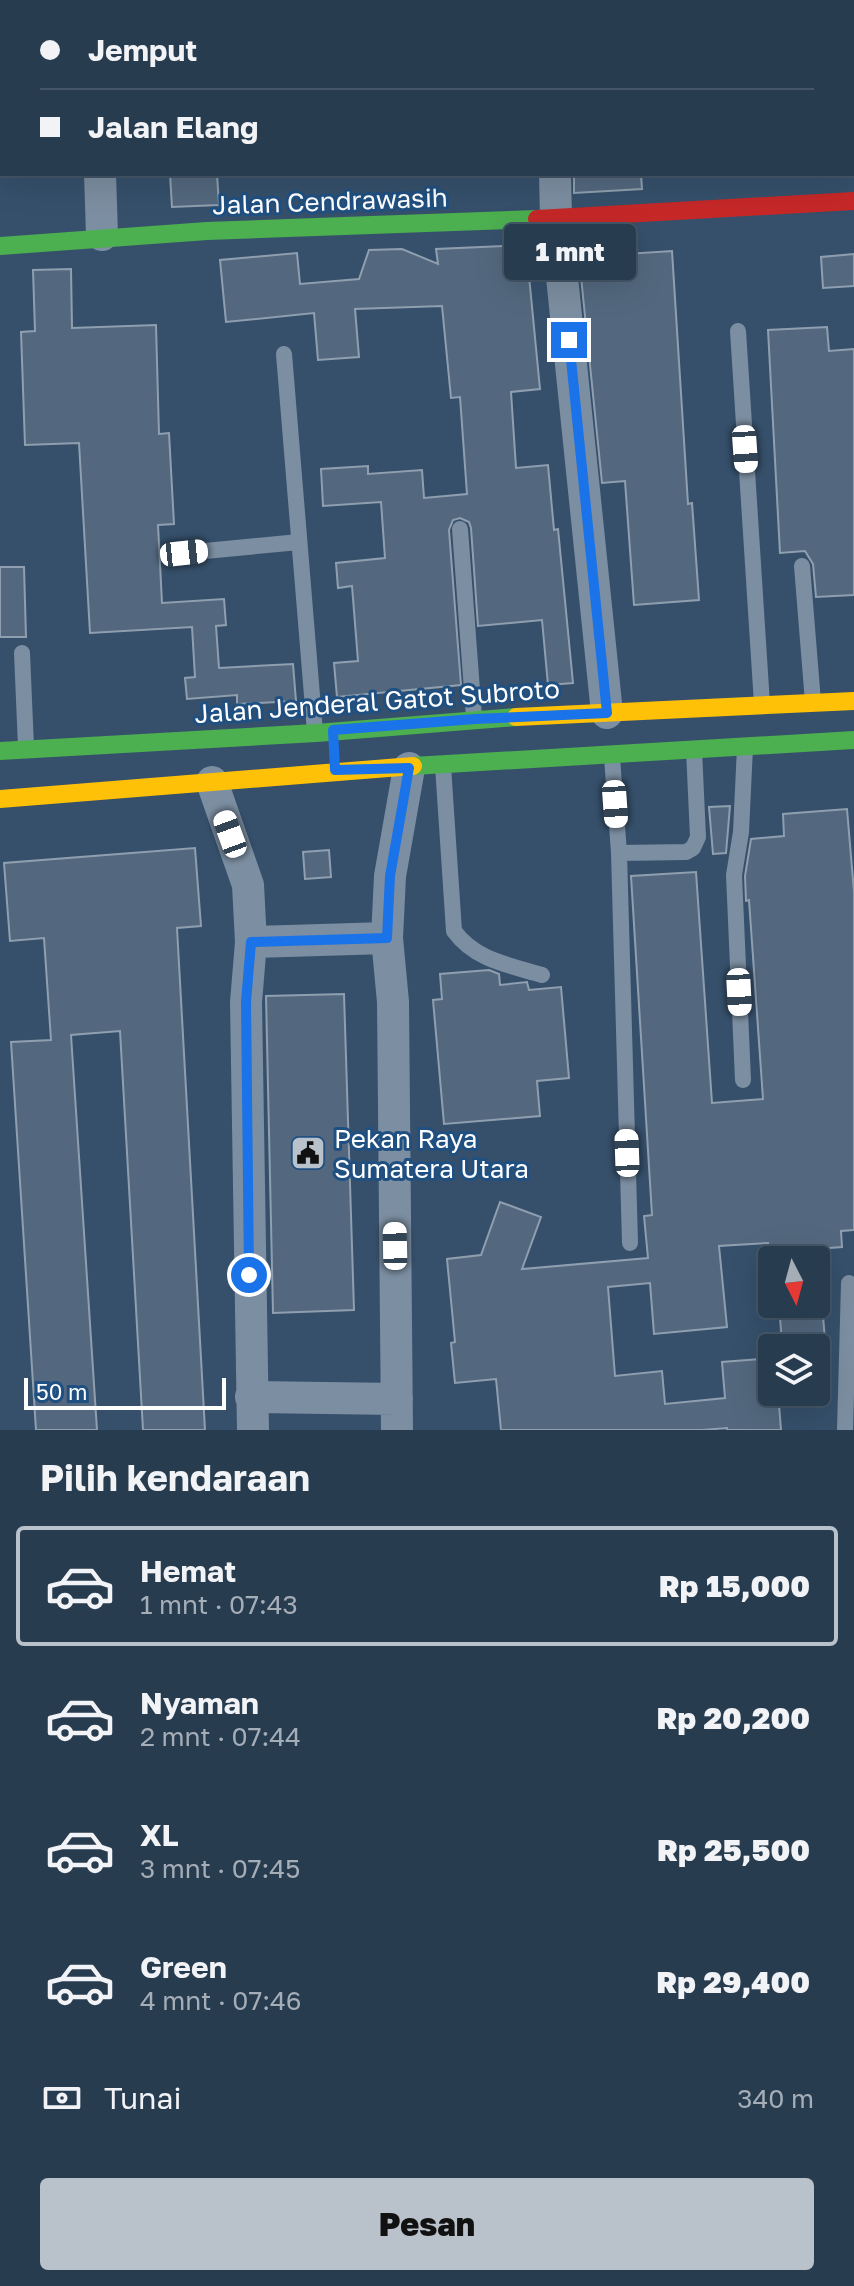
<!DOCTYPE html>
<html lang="id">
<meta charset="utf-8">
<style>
:root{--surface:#283c50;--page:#34475a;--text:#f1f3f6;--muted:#a5adb7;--line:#445667;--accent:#b9c2cb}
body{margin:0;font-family:"Golos Text",sans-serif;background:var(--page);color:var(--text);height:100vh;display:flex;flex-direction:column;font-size:30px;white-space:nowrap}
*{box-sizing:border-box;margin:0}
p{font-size:26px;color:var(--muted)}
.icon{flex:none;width:44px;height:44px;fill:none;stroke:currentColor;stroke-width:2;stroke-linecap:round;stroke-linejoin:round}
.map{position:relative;height:1430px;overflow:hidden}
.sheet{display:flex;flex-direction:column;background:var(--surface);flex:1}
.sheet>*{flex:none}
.banner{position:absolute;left:0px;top:0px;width:854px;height:176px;box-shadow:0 8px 32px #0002,0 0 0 2px var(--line);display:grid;align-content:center;height:176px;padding:0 40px;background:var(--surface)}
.needle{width:52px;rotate:174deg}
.fabs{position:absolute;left:758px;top:1246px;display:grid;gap:16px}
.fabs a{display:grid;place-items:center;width:72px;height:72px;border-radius:8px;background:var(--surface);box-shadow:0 8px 32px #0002,0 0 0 2px var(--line);font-size:40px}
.scale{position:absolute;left:24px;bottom:20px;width:202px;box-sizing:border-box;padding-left:8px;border:4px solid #fff;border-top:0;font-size:22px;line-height:28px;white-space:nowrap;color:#fff;-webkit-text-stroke:6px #205081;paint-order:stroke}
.end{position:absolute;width:36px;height:36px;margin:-18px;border:10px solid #1a73e8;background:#fff;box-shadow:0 0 0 4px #fff}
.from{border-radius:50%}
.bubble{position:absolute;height:56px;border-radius:8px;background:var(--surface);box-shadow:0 8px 32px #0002,0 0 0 2px var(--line);font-size:26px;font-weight:800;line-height:56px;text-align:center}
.car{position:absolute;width:24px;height:48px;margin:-24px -12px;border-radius:10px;box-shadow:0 0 6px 2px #0007;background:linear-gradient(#fff 24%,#345 0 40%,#fff 0 76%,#345 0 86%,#fff 0)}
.banner b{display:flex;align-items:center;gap:28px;height:76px;font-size:30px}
.banner b+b{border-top:2px solid var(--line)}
.banner i{width:20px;height:20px;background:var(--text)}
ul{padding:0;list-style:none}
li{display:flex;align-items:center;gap:24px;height:120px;margin:0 16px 12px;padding:0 24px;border:4px solid transparent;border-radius:8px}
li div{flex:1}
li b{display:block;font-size:30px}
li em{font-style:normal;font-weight:800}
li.active{border-color:var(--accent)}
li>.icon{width:72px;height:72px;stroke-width:1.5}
h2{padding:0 40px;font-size:36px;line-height:96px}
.pay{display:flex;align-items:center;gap:20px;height:88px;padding:0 40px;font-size:30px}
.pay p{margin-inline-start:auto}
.button{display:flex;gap:16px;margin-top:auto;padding:16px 40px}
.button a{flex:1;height:92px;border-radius:8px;background:var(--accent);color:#111;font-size:32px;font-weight:800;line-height:92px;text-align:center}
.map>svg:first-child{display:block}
</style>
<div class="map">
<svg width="854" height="1430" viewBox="0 0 854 1430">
<rect width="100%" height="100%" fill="#36506b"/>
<path fill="#53687e" stroke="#8f9faf" stroke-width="2" d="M170,174H217L219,205L172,207Z
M574,174H641L642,189L574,193Z
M526,245L540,389L511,392L516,468L548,465L554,530L558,529L573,683L548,685L542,620L478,626L471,528L469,522L460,518L453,520L449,530L461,685L337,697L334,663L358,661L352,586L338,588L336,563L385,558L381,502L323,506L321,469L368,466V474L422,470L424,498L467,494L460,397L451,398L442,306L355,309L359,357L318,360L314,313L226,322L220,260L297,253L300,284L359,279L369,250L402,249L438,264L436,249Z
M672,251L688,504L692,503L699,600L634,605L625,481L602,483L579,257Z
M854,254V286L823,288L821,257Z
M71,269L72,328L156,325L159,434L169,433L174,524L158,525L162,603L224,599L226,625L216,626L219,668L293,664L296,701L237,704V695L187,699L185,678L195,677L192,627L90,633L79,443L25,445L21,332L35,331L33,270Z
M827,327L829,351L854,349V595L816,597L813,564L805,551L780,553L768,330Z
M0,567H24L26,637H0Z
M730,806L726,853L713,854L709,807Z
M847,809L854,892V1230L841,1231L842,1247L803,1250V1246L769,1248L768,1243L719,1246L727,1327L654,1334L650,1283L608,1287L615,1376L662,1371L665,1404L725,1398L722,1362L772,1358V1392H778L781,1430H727V1428L702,1430H501L496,1379L455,1383L451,1343L455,1342L447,1259L481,1255L500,1202L541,1217L522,1269L648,1258L644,1216L652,1215L631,876L696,872L712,1103L763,1099L749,900L746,901L745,876L751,839L784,836L783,814Z
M195,848L201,926L177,928L205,1430H143L120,1031L71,1035L97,1430H36L11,1042L51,1040L44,938L10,941L4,863Z
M329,850L331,877L305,879L303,852Z
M489,970L499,974L500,985L527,982L529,990L561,987L569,1078L537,1081L540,1116L444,1124L433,1000L442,999L440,974Z
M344,994L354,1310L273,1313L266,996Z
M779,1304H822L825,1340L782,1344Z"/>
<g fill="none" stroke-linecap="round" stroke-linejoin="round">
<path stroke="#7c8ea1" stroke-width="16" d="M738,331L762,704
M284,354L315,732
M460,529L474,717
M184,553L299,542
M802,566L813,702
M22,653L26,747
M612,757L619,853L630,1243
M443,766L454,931C475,960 509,965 542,975
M619,853L686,852L693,848L698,837L694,750
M743,1080L734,875L741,832L745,747
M845,1430L849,1283"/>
<path stroke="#7c8ea1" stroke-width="32" d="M92,0V2
M550,0V2
M100,174L102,235
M555,174L556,219L607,713
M212,782L248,885L251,942L246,1002L253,1430
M251,942L387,938
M251,1397L397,1399
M397,1430L393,1002L387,938L390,876L409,768"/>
<path stroke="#4caf50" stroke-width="18" d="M0,246L207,231L537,219
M0,751L316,733L516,717
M413,766L854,740"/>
<path stroke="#ffc107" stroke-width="18" d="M516,717L854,701
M0,799L413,766"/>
<path stroke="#c62828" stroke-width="18" d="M537,219L854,201"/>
</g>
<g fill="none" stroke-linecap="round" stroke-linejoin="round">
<path stroke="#1a73e8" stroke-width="10" d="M249,1275L246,1002L251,942L387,938L390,876L409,768L335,770L333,730L475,719L607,713L569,340"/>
</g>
<defs>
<g id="civic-square" transform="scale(1.8)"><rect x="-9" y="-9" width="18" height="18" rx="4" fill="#b9c2cb" stroke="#205081"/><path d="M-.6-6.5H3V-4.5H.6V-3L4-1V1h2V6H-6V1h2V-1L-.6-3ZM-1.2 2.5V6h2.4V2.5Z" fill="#111"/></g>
</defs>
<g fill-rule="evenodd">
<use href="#civic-square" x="308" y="1153"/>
</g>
<g text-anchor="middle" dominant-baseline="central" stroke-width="6" stroke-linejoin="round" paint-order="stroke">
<g font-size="26" fill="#fff" stroke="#205081">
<text transform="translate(330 201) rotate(-2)">Jalan Cendrawasih</text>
<text transform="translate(377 701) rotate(-4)">Jalan Jenderal Gatot Subroto</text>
</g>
<g font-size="26" fill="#fff" stroke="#205081" text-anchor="start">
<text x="334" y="1138">Pekan Raya<tspan x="334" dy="30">Sumatera Utara</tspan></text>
</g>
</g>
</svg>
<div class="fabs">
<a><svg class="needle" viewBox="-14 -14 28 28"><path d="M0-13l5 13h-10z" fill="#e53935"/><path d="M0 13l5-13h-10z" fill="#a5adb7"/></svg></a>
<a><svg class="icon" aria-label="layers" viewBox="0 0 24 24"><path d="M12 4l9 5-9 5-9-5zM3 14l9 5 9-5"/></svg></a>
</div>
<div class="scale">50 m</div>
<i class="end from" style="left:249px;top:1275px"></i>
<i class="end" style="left:569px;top:340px"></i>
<div class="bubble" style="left:504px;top:224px;width:132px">1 mnt</div>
<i class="car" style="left:745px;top:449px;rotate:176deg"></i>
<i class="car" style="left:184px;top:553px;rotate:84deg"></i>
<i class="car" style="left:615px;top:804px;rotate:176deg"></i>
<i class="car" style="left:230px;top:834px;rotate:340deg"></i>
<i class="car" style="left:739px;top:992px;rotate:177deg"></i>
<i class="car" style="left:627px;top:1153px;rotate:358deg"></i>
<i class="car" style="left:395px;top:1246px;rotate:359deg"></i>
<div class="banner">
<b><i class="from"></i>Jemput</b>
<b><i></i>Jalan Elang</b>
</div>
</div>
<section class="sheet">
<h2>Pilih kendaraan</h2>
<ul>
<li class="active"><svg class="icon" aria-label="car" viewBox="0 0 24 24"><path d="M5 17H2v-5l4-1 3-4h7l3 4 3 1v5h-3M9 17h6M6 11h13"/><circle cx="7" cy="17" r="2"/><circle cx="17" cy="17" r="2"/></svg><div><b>Hemat</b><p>1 mnt · 07:43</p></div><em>Rp 15,000</em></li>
<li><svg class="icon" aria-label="car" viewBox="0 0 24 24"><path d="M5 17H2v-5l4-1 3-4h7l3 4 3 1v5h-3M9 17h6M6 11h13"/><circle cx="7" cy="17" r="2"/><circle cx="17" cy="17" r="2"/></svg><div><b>Nyaman</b><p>2 mnt · 07:44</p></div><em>Rp 20,200</em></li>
<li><svg class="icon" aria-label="car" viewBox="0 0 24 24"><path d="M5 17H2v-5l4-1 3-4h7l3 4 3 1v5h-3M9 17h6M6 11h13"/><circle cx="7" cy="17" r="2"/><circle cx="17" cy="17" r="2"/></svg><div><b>XL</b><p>3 mnt · 07:45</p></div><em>Rp 25,500</em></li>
<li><svg class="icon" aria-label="car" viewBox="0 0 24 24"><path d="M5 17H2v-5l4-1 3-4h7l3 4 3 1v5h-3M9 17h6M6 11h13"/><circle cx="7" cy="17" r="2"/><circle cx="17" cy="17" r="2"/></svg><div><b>Green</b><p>4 mnt · 07:46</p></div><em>Rp 29,400</em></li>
</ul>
<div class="pay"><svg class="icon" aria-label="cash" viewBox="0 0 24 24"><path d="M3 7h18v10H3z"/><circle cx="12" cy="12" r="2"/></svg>Tunai<p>340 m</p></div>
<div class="button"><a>Pesan</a></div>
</section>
